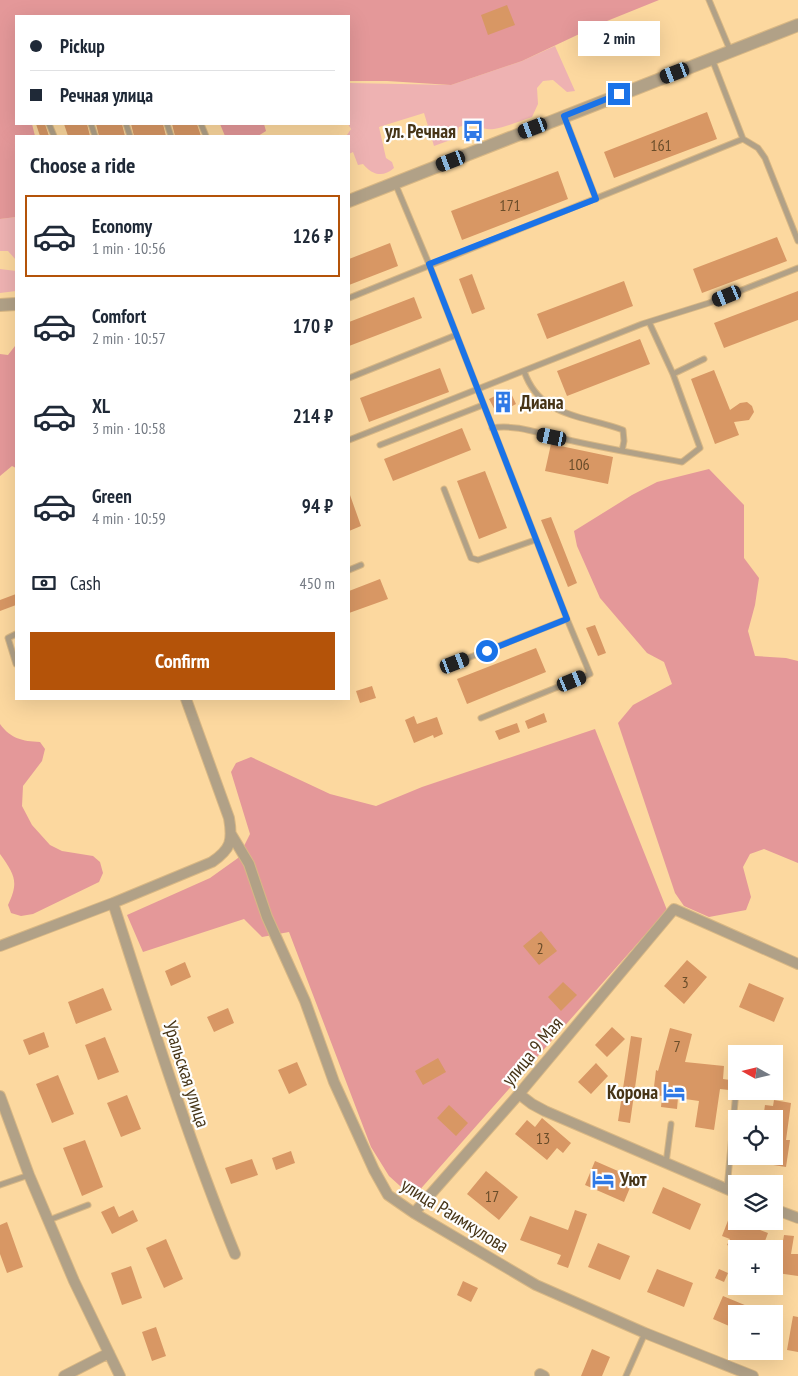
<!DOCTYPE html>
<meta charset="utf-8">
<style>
:root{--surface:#fff;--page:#f6f6f7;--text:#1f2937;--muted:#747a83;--line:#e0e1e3;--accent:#b45309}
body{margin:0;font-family:"PT Sans Narrow",sans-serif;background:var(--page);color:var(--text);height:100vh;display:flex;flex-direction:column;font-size:19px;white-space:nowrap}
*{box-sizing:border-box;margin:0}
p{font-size:16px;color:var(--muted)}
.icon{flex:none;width:28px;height:28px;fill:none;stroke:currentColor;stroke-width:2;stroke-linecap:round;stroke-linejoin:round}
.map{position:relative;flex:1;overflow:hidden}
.panel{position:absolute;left:15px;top:135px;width:335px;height:565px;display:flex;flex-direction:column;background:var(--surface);border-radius:0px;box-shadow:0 5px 20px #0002}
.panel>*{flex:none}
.hud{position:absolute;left:15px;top:15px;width:335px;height:110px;border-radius:0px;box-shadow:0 5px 20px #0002;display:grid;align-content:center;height:110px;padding:0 15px;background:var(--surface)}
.needle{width:32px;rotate:278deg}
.fabs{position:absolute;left:728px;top:1045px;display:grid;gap:10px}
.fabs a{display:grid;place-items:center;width:55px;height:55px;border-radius:0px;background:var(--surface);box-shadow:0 5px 20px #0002;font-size:25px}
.end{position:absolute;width:22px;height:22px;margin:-11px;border:6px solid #1a73e8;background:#fff;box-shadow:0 0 0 2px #fff}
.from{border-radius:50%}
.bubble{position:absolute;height:35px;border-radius:0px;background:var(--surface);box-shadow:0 5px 20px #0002;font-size:16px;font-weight:800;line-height:35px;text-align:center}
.car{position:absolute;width:15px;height:30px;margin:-15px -8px;border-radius:6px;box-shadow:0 0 4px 1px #0007;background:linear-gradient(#222 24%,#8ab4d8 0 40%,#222 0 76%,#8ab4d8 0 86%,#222 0)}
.hud b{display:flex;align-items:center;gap:18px;height:48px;font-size:19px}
.hud b+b{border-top:1px solid var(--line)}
.hud i{width:12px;height:12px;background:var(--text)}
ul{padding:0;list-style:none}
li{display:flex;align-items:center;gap:15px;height:82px;margin:0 10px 8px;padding:0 5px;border:2px solid transparent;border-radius:0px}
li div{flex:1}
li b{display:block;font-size:19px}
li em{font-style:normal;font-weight:800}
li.current{border-color:var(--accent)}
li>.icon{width:45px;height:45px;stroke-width:1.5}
h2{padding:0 15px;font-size:22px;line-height:60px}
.pay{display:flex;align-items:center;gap:12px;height:55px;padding:0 15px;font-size:19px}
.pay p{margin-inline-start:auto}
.button{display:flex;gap:10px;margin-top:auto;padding:10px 15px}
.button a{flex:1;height:58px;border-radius:0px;background:var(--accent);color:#fff;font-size:20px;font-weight:800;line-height:58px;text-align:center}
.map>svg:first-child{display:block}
</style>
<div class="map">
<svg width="798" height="1376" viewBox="0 0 798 1376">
<rect width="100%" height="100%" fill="#fcd89f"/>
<path fill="#eeb2b2" d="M555,46L575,91L567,92L553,80L543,81L537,88L538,104L532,117C520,121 506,127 494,129C479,131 477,121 459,127L456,138L434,146L424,113L379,127L386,158L392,162L394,168C383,178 372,175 363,164L358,165L353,152L349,154V136H342L347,135L351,129L348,124L349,83L451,85L522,61Z
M16,217V260L8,251H0V219Z
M0,269L16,271V291L0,293Z"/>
<path fill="#e49899" d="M0,0H659L607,21L522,61L451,85L387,81H349V16H16V124H32L35,136H16V217L0,219Z
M220,124H264L266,131L258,136H225Z
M15,346L16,468L12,466L0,476V354L8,355Z
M709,469L744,505V558L759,578L755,605L748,631L755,656L786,658L798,661V863L764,849L750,854L743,867L751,897L746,910L709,917L684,906L675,893L618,723L633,705L672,684L664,662L647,653L600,598L577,546L574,531L632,495L657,482Z
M0,724C11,739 22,741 40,742L45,749L42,761L23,786L22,806L32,825L50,845L62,851L93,856L100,862L103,873L99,882L33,914L21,916L11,913L8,905C19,882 15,875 0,854Z
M595,729L667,910L417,1193L409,1194L389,1176L371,1147L289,932L262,937L244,919L143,952L127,915L210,878L238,858L250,834L231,772L236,763L251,757L330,794L376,806L422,787Z"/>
<path fill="#d89764" d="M507,5L515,25L488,35L481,15Z
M707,112L717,139L614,178L604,152Z
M36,124H45L49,136H40Z
M64,124H87L90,136H68Z
M96,124H122L125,136H99Z
M131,124H163L166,136H134Z
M172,124H197L201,136H175Z
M558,171L568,199L462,240L451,211Z
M777,237L787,261L702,293L693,269Z
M390,243L398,266L349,285V259Z
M472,274L485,309L472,314L459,279Z
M624,281L633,306L547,339L537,314Z
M798,291V320L724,348L714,323Z
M414,297L422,318L349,346V322Z
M640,339L650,364L567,396L557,371Z
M440,368L449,392L369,422L360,398Z
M714,370L730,410L740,403L747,402L752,406L754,412L749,420L734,422L739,435L715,444L691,379Z
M509,389L516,404L497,414L489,399Z
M462,428L471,450L393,481L384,459Z
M551,444L613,457L608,484L545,471Z
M485,471L507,528L479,539L457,481Z
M349,495H350L361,526L349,531Z
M551,517L577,583L568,587L541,520Z
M380,579L388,599L349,613V591Z
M16,594V605L0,611V600Z
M595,625L606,653L598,656L586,628Z
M536,648L546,672L467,704L457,679Z
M372,686L376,698L360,703L356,691Z
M544,713L547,722L528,729L525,721Z
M414,716L417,724L437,717L443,734L434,738L433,735L414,743L405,720Z
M517,723L520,732L499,740L495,731Z
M541,931L557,951L539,965L523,946Z
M687,960L707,977L684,1004L664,986Z
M185,962L191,977L171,986L165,971Z
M563,982L577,995L561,1011L548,997Z
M749,983L784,998L774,1022L739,1007Z
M103,988L112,1010L76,1024L68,1002Z
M228,1008L234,1023L214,1032L207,1017Z
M612,1027L625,1039L607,1057L595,1045Z
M670,1028L692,1034L685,1062L724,1066L723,1079L730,1080L729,1090L720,1089L714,1130L695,1127L699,1101L678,1098L677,1109L661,1107L662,1096L653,1095L656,1070L658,1071Z
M44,1032L49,1047L29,1055L23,1040Z
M631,1036L642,1038L630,1123L618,1121Z
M105,1037L119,1072L98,1080L85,1045Z
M438,1058L446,1072L423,1085L415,1071Z
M297,1062L307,1085L289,1094L278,1070Z
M596,1063L608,1076L591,1094L578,1082Z
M58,1075L74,1114L52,1123L36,1084Z
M127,1095L141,1129L121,1137L107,1103Z
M774,1100L791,1103L786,1140H790L786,1167L753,1162V1156H774V1119H763L765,1105L773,1106Z
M449,1105L468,1123L456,1136L437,1118Z
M542,1118L571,1143L563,1153L557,1148L547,1160L515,1134L527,1120L535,1127Z
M85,1140L103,1187L82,1196L63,1148Z
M291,1151L295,1163L276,1170L272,1158Z
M252,1159L258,1175L231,1184L225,1168Z
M595,1161L634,1178L624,1202L585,1185Z
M486,1171L518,1197L499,1220L467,1194Z
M663,1187L701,1204L690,1230L652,1213Z
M114,1206L119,1217L133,1210L138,1221L112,1234L101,1212Z
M575,1210L587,1214L568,1268L557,1264L561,1255L520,1240L530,1216L568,1230Z
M729,1218L768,1233L762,1249H737L727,1245L730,1239L722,1236Z
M7,1222L23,1267L7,1273L0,1254V1225Z
M784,1235L794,1236L791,1254H798V1276L777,1273Z
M166,1239L183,1279L164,1288L146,1248Z
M598,1243L630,1256L620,1280L588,1267Z
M131,1266L142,1298L122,1305L111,1273Z
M657,1269L693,1283L684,1307L647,1292Z
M719,1269L728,1273L724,1282L715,1278Z
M463,1281L478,1288L471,1302L457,1295Z
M723,1296L764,1313V1314H736V1329L713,1319Z
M793,1316L798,1317V1352L787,1350Z
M156,1327L166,1356L152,1361L142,1332Z
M592,1349L610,1357L602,1376H581Z"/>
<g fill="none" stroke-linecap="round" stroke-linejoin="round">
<g stroke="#d8b784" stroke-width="7">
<path id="service" d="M709,0L730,50
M565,118L596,199
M49,124L54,136
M91,124L95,136
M126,124L130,136
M167,124L171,136
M201,124L206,136
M743,139L758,148L765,158L798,241
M395,183L429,264L567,619L455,663
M349,298L743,139L712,59
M524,371C540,418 583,415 623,430L624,441L622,451
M673,374L704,359
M349,378L456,335
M492,428C517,424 540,434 564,439C603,448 643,455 682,462L700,448L673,374L649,322
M349,440L642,324L709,303L798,268
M380,445L483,405
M444,489L471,558L478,560L535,540
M349,570L361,565
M16,634L8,638L16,664
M481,718L590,674L567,619
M666,1163L671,1124
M0,1185L29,1175
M727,1189L736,1091
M49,1220L88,1205
M626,1376L645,1333"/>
</g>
<g stroke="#d8b784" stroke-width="12">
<path id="minor" d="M231,834L249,864L267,917L305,1001L334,1082L374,1170L388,1195L414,1213L536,1285L645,1333L753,1376
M113,903C151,1021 188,1139 235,1254
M0,946L113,903L212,862C231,849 233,841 229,818L186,699
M519,1094L532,1104L545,1111L736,1193
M0,1096L29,1175L74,1281L120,1376
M774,1209L798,1218
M414,1213L519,1094L674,909L798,964
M540,1374L544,1376
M64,1376L109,1353"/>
</g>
<g stroke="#d8b784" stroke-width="14">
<path id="tertiary" d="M349,201L798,25
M0,305L16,304"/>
</g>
<use href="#service" stroke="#b1a187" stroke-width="5"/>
<use href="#minor" stroke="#b1a187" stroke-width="10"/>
<use href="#tertiary" stroke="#b1a187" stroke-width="12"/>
</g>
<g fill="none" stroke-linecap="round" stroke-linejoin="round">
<path stroke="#1a73e8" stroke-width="6" d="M487,651L567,619L429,264L596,199L564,116L619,94"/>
</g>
<defs>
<g id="bus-bare" transform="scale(1.725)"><path d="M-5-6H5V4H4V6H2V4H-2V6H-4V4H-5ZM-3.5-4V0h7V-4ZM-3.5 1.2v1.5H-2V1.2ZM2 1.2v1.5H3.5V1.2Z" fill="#2f79e6" stroke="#fefefe" stroke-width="2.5" paint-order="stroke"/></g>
<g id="building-bare" transform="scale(1.725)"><path d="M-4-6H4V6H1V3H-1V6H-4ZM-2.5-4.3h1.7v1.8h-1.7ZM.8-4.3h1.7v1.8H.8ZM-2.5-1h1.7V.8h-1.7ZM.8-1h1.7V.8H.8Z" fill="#2f79e6" stroke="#fefefe" stroke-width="2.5" paint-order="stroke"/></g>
<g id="hotel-bare" transform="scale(1.725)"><path d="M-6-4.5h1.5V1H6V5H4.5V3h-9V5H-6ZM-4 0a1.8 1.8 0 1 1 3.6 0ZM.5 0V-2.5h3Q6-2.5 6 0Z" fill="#2f79e6" stroke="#fefefe" stroke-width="2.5" paint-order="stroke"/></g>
</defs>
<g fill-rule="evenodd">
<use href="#bus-bare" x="473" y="131"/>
<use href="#building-bare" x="503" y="402"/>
<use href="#hotel-bare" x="674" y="1092"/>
<use href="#hotel-bare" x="603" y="1179"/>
</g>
<g text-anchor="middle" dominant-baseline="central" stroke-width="4.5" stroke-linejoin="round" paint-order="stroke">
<g font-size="16" fill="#6a4d2a">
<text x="661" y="145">161</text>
<text x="510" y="205">171</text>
<text x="579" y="464">106</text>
<text x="540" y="948">2</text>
<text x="685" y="982">3</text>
<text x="677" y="1046">7</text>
<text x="543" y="1138">13</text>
<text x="492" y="1196">17</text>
</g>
<g font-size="19" font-weight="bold" fill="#463416" stroke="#fefefe" text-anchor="end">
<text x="456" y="131">ул. Речная</text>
<text x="520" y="402" text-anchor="start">Диана</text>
<text x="658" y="1092">Корона</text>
<text x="620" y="1179" text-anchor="start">Уют</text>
</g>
<g font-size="19" fill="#463416" stroke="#fefefe">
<text transform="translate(532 1051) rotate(-50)">улица 9 Мая</text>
<text transform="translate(187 1074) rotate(72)">Уральская улица</text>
<text transform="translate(455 1215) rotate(32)">улица Раимкулова</text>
</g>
</g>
</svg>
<div class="fabs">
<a><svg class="needle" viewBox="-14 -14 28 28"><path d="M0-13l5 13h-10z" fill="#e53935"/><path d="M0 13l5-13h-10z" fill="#747a83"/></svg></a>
<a><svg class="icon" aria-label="locate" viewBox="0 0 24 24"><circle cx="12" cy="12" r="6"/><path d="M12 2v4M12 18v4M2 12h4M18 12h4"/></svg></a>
<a><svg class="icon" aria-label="layers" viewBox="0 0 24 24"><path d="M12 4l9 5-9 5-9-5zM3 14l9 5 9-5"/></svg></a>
<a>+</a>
<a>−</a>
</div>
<i class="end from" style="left:487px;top:651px"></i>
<i class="end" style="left:619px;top:94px"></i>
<div class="bubble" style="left:578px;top:21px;width:82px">2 min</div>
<i class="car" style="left:675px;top:73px;rotate:249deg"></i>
<i class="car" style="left:533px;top:128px;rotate:249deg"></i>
<i class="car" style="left:451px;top:161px;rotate:249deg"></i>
<i class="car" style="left:727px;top:296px;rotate:248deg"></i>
<i class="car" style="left:552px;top:437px;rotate:282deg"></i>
<i class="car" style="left:455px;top:663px;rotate:69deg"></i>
<i class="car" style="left:572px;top:681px;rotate:68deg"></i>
<div class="hud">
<b><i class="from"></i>Pickup</b>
<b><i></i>Речная улица</b>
</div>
<section class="panel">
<h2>Choose a ride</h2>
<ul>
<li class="current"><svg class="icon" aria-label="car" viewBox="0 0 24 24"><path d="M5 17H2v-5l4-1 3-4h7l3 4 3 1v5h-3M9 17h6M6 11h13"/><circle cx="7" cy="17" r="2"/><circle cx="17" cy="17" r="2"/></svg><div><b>Economy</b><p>1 min · 10:56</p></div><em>126 ₽</em></li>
<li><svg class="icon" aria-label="car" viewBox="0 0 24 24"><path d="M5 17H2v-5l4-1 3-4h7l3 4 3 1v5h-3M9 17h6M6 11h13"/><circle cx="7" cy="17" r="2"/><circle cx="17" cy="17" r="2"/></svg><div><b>Comfort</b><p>2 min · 10:57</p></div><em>170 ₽</em></li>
<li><svg class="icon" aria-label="car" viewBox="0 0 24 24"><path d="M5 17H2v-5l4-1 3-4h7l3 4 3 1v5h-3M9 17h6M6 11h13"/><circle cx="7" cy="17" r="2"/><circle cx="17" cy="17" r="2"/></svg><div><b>XL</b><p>3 min · 10:58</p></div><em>214 ₽</em></li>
<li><svg class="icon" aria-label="car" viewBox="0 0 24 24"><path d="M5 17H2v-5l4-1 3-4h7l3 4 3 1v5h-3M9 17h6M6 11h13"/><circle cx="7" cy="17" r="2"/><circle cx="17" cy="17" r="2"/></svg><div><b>Green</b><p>4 min · 10:59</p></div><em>94 ₽</em></li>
</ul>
<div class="pay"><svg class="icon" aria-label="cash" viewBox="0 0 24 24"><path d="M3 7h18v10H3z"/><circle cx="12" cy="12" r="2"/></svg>Cash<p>450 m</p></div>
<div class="button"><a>Confirm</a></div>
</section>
</div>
